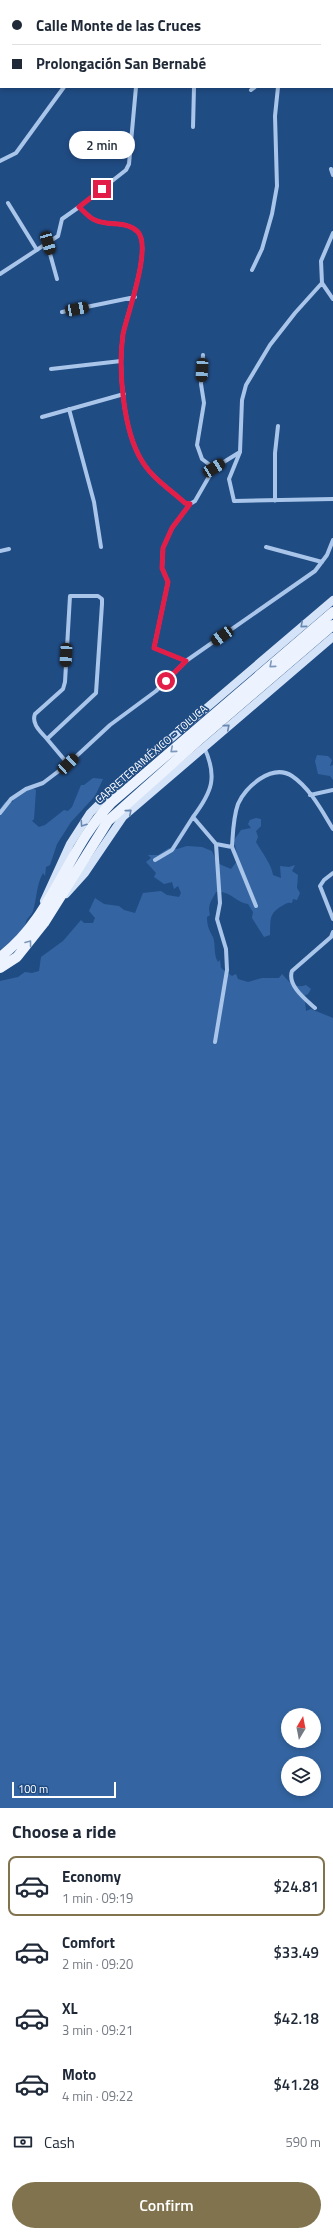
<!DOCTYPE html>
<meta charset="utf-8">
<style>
:root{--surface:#fff;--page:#f6f6f7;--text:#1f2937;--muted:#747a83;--line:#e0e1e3;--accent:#80734e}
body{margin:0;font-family:"Titillium Web",sans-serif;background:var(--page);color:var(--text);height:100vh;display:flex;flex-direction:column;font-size:15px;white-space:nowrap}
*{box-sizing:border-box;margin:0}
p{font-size:13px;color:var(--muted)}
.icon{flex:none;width:22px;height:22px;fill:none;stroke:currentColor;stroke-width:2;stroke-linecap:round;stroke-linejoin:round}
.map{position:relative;height:1808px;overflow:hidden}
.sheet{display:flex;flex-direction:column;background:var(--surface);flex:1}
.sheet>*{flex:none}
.hud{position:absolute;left:0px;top:0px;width:333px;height:88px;box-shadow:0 2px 6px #0003;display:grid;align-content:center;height:88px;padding:0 12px;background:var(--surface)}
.needle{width:26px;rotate:10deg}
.buttons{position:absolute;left:281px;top:1708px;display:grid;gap:8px}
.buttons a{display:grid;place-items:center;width:40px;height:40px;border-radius:50%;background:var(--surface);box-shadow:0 2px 6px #0003;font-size:20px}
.scale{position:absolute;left:12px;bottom:10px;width:104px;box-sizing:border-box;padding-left:4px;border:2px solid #fff;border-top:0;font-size:11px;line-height:14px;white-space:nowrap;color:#fff;-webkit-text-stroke:3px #204c84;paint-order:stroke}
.end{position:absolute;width:18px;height:18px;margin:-9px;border:5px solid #e11d48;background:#fff;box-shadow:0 0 0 2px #fff}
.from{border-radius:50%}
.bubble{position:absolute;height:28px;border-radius:14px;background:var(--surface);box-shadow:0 2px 6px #0003;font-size:13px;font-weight:600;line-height:28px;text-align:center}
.car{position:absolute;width:12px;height:24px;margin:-12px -6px;border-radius:5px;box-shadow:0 0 3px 1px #0007;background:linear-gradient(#222 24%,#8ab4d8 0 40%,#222 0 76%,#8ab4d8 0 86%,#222 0)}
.hud b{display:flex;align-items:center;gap:14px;height:38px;font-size:15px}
.hud b+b{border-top:1px solid var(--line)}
.hud i{width:10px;height:10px;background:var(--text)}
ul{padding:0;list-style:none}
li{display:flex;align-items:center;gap:12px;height:60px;margin:0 8px 6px;padding:0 4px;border:2px solid transparent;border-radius:8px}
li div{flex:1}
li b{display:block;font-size:15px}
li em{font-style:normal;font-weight:600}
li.current{border-color:var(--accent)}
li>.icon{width:36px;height:36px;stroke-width:1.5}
h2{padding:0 12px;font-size:18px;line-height:48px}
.pay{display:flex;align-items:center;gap:10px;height:44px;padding:0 12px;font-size:15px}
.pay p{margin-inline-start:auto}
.cta{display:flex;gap:8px;margin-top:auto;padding:8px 12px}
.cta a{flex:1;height:46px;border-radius:24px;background:var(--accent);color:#fff;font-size:16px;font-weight:600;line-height:46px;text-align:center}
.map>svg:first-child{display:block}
</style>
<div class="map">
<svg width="333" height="1808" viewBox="0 0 333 1808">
<rect width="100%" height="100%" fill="#204c84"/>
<path fill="#3465a2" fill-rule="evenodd" d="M317,755L328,756L332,760L330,766L333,765V780L330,776L318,774L315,761Z
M93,778L103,779L95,796L71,822L57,844L50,865L46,867L45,876L43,873C36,886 37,898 33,911C30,918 26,916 25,928L21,930L18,936L0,950V809L5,802H13V799L32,788L36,790L34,819L32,821L39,827L45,825L64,810L68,811L72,807L81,785H84Z
M256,818L261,819V826L256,831L258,837L256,842C262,853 271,863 273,875L281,878L280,866L289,867L295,865L292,871L298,875L297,888L300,893L297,900L293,899L292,903C286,902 285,905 280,907C268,915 271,921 270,935L264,937L252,918L253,912L248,904C237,903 229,890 216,892C212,900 207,905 210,915L207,917C207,926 209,930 213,937C216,945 213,954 218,962L220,960L221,968L232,976L236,974L238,979L248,982L262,978H279L282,974C289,982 295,989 306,985L311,989L308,994L302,997L305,1001L306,1011L311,1009L333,1018V1808H0V981L18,977L25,972L32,973L39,971L41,957L63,941L81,920L84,923H93L95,918L89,911L95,898L104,904L119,906L124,910L135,913L143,893L161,891L167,895L179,897L181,893L178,886L174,889L172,882L164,884L154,877L156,873L146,862L151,858L148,855H158L169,848L177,849L187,846L202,847L212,851L217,863L231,869L238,860L234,840L241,830L251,828L248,824L250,820ZM288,1715H314V1741H288ZM288,1763H314V1789H288Z"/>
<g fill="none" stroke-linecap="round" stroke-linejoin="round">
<path stroke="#a9c5e9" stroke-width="4" d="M210,1V0
M332,24L333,23
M251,90L255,87
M193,127L194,87
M0,161L16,153L64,87
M331,169L333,175
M8,203L37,250
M79,207L126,170L129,164L136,87
M333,233L321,261L322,283L333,299
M47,243L57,279
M252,270L262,249L272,214L277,186L275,116L278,87
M0,274L58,236L62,219L79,207C84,211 89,218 95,220C109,227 127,220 138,232C152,248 127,314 123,334C118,369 123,431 142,461C152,478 171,490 185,503L190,504L172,528L163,548L162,568L168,582L154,648L186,661
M322,283L295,313L270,345L246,385L242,400L240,452L229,479L234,501L333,499
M62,312L135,297
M203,355L201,384L204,403L197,445L202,459L214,468
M51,369L121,361
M69,409L94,502L101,547
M42,417L124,394
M275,501V453L278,426
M190,504L195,501L214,468L240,452
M266,547L322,562
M0,551L9,549
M47,739C41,732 31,724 35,714L63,689L65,682L70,596H98L102,599V604L96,693L47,739L68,764
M204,747C218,777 212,792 193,817L216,844L232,847C233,833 233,818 238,804C245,787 272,763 292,776C310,788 322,811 333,829
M310,795L333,790
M0,813L11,799L26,789L43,783L68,764L110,725L156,691L186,661L315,571L327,555L333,540
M232,847L256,906
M155,860L172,850L193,817
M333,873L324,880L320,886L333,919
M315,1008C305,999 287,985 292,971L331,937L333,932
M215,1042L227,970L226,949L217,919L220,903L216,844"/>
<path stroke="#d4e3f7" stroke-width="8" d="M66,894L85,873L123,817L333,637
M44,901L70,844L90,813L129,774L333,600"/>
<path stroke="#ecf3fe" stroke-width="10" d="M0,957C52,919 67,849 111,803L333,612
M0,968L17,957L44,923L108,821L200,739L333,625"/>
</g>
<defs><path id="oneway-chevron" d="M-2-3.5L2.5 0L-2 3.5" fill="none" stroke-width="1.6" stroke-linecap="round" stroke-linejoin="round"/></defs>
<g stroke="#6888b2">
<use href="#oneway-chevron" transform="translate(303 625) rotate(139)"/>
<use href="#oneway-chevron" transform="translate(227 727) rotate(-40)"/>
<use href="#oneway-chevron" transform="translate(129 812) rotate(-41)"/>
<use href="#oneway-chevron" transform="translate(83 824) rotate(124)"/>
</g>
<g stroke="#7c97bb">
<use href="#oneway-chevron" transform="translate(272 665) rotate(139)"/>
<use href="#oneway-chevron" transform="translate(173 750) rotate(139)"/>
<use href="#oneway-chevron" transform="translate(29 943) rotate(-53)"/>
</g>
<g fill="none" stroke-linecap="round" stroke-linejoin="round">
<path stroke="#e11d48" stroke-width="5" d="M102,189L79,207C84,211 89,218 95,220C109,227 127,220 138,232C152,248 127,315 123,334C118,369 123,431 142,461C152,478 171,490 185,503L190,504L172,528L163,548L162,568L168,582L154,648L186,661L166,681"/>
</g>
<g text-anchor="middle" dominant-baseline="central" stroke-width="3.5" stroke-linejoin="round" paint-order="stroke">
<g font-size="11" fill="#fff" stroke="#204c84">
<text transform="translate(151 754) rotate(-41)">CARRETERA MÉXICO - TOLUCA</text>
</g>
</g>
</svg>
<div class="buttons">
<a><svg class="needle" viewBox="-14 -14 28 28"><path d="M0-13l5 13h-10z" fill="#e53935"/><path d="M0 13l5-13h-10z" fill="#747a83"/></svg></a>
<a><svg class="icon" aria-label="layers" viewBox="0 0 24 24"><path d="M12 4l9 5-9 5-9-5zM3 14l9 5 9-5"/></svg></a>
</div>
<div class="scale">100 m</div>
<i class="end from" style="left:166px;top:681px"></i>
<i class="end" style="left:102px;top:189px"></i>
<div class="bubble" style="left:69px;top:131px;width:66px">2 min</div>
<i class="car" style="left:48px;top:243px;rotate:164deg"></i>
<i class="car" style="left:77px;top:309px;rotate:79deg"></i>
<i class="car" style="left:202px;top:370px;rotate:183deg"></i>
<i class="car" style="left:214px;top:468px;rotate:58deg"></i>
<i class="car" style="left:222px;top:636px;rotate:235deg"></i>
<i class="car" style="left:66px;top:655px;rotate:183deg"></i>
<i class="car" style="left:68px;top:764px;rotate:47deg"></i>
<div class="hud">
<b><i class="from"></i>Calle Monte de las Cruces</b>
<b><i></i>Prolongación San Bernabé</b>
</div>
</div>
<section class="sheet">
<h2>Choose a ride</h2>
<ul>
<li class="current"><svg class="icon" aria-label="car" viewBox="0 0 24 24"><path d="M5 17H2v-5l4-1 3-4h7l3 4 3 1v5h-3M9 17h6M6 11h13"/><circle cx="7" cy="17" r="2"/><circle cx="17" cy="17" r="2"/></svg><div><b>Economy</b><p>1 min · 09:19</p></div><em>$24.81</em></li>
<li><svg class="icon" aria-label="car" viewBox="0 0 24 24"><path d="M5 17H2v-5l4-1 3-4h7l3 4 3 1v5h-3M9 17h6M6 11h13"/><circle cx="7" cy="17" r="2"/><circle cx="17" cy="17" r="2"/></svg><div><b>Comfort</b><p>2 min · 09:20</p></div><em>$33.49</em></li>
<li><svg class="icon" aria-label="car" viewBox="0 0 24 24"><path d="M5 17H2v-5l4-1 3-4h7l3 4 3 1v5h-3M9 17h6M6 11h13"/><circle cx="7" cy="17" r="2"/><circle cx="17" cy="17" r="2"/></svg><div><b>XL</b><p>3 min · 09:21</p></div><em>$42.18</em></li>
<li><svg class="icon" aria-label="car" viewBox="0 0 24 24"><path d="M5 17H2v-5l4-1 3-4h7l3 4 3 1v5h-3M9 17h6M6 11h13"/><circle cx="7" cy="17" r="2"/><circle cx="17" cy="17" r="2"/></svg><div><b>Moto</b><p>4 min · 09:22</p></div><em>$41.28</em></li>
</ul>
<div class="pay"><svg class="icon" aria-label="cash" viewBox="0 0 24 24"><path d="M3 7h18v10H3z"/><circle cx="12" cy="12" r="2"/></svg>Cash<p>590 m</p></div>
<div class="cta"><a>Confirm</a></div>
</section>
